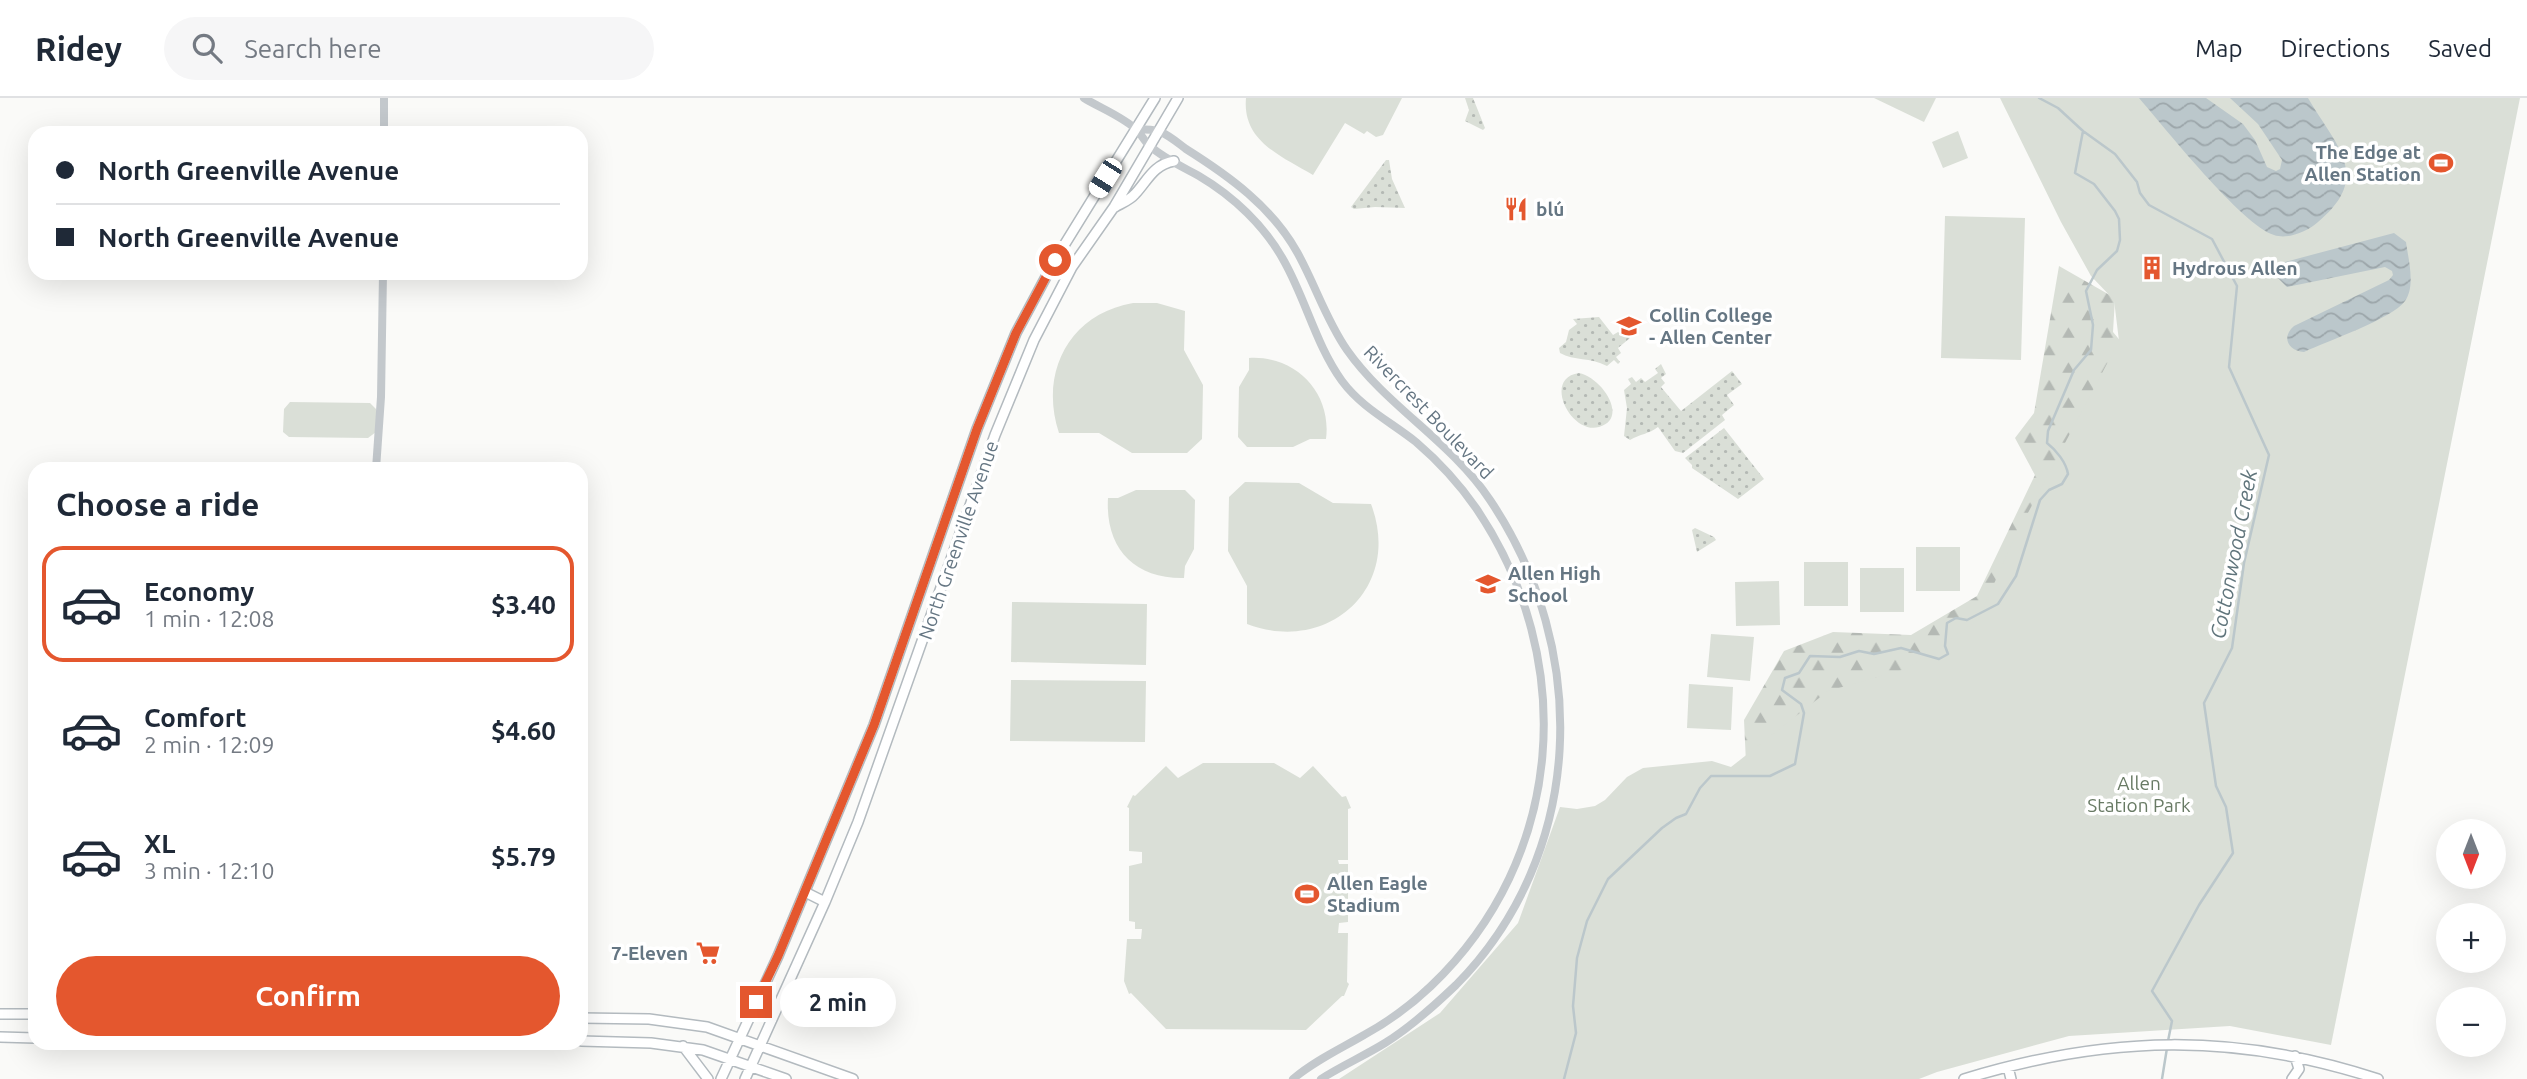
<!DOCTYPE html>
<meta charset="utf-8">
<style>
:root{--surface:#fff;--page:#f6f6f7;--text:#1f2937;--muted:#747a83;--line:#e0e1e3;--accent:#e4572e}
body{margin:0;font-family:Ubuntu,sans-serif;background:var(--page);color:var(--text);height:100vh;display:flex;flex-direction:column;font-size:26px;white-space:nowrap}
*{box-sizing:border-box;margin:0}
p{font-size:23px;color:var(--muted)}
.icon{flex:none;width:38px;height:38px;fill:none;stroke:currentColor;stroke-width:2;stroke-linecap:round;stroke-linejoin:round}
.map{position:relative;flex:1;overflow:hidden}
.panel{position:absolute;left:28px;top:364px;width:560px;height:588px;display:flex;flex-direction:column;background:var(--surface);border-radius:21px;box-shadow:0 7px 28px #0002}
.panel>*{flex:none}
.guide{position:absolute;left:28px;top:28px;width:560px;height:154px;border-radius:21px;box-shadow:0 7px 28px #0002;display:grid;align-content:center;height:154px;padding:0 28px;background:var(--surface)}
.needle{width:46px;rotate:180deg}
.buttons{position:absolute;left:2436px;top:721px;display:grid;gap:14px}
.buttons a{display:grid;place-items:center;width:70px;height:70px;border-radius:50%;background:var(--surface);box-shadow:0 7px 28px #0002;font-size:35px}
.end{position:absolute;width:32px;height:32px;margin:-16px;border:9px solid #e4572e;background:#fff;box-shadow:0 0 0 4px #fff}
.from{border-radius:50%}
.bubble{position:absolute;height:49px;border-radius:24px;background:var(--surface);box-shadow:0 7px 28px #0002;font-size:23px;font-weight:700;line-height:49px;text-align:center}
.car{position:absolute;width:21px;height:42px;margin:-21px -10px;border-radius:9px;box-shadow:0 0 5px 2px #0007;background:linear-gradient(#fff 24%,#345 0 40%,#fff 0 76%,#345 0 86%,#fff 0)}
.guide b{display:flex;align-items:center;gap:24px;height:66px;font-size:26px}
.guide b+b{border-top:2px solid var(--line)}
.guide i{width:18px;height:18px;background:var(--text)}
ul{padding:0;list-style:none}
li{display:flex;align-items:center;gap:21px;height:116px;margin:0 14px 10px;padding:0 14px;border:4px solid transparent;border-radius:21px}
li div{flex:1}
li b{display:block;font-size:26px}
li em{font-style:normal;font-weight:700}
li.current{border-color:var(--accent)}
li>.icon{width:63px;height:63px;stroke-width:1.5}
h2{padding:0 28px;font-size:32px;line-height:84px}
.cta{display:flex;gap:14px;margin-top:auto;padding:14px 28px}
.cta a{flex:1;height:80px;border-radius:42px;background:var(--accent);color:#fff;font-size:28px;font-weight:700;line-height:80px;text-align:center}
header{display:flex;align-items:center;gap:42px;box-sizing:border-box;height:98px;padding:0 35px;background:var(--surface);border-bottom:2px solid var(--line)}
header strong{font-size:33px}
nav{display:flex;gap:38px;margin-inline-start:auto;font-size:24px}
.search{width:490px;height:63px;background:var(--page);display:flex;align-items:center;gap:18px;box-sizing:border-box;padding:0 24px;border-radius:38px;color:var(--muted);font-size:26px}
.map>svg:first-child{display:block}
</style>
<header>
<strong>Ridey</strong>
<div class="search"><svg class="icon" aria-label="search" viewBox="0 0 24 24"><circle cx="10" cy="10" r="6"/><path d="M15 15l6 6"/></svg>Search here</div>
<nav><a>Map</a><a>Directions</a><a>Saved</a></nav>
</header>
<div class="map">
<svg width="2527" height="981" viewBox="0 0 2527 981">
<defs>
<pattern id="grass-dots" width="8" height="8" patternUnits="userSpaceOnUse" patternTransform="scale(1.75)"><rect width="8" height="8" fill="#dadfd7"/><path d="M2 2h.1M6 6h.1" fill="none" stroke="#b4b9b4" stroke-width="1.8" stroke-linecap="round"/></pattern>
<pattern id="forest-firs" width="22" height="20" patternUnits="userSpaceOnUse" patternTransform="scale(1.75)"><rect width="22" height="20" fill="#dadfd7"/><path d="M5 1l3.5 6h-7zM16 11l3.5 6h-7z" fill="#b4b9b4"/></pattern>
<pattern id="water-waves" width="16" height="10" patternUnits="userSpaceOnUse" patternTransform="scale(1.75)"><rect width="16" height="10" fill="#bbc7cb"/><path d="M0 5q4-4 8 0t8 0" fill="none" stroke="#9ca6aa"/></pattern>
</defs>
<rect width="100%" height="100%" fill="#fafaf8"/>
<path fill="url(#grass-dots)" d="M1465,0H1473L1485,30L1483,32L1465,23L1469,12Z
M1386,62H1389L1392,81L1405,110L1375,109L1354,111L1351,109Z
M1599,219L1613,237L1618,234L1622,237L1626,235L1630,240L1618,250L1621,255L1616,259L1620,264L1618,266L1614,262L1607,268C1590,259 1574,263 1560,255L1559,250L1566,244L1569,232L1577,226L1573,221Z
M1661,266L1666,276L1661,280L1665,285L1661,289L1681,313L1732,273L1742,286L1727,297L1734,307L1722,317L1725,322L1683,355L1675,353L1658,329C1649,336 1640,336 1630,342L1624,338L1627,310L1624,292L1631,286L1628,281L1632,279L1636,284L1641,280L1645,284L1658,275L1655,271Z
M1579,275C1603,280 1629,321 1599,329C1571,337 1542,280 1579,275Z
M1724,330L1764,381L1738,401L1692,370V367L1685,360Z
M1695,430L1714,439L1716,442L1697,454L1692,432Z"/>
<path fill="url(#forest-firs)" d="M2059,168L2115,200L2113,234L2127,251L2018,508L1746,665L1744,622L1784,553L1833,534L1911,537L1977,498L2035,377L2015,340L2034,315Z"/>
<path fill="#dadfd7" d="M1246,0H1402L1383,37L1376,39L1367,33L1364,36L1345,25L1313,77C1281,58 1242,43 1246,0Z
M1874,0H1936L1924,24Z
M2000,0H2520L2331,947L2230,928L2069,938L1937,974L1919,981H1339L1440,915L1518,825L1560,709L1577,711L1595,708L1605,702L1627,679L1643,670L1712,663L1731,669L1828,593L1906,571L1978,522L2012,445L2119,243L2114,202L2091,178L2061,124Z
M1958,33L1968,60L1943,70L1932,44Z
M1945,118L2025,120L2021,262L1941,260Z
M1133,205H1157L1185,213L1184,252L1203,287L1202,341L1187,355H1132L1099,335H1059C1039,275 1069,216 1133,205Z
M1249,260C1296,257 1332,295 1326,341H1310L1293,349H1247L1238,339L1239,289L1249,272Z
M290,304L370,305L376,311V334L368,340L289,339L283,334L284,311Z
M1245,384L1299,385L1333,405L1371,406C1403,490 1328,557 1247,526V488L1228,453L1229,399Z
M1136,392H1185L1195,402L1194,451L1185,468L1184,480C1134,481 1105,450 1108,400H1118Z
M1916,449H1960V493H1916Z
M1804,464H1848V508H1804Z
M1860,470H1904V514H1860Z
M1779,483L1780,527L1736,528L1735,484Z
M1012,504L1147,506L1146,567L1011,564Z
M1711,536L1754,539L1750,583L1707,579Z
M1011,582L1146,583L1145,644L1010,643Z
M1689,586L1733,589L1731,632L1687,630Z
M1203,665H1274L1300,680L1313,668L1342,699L1346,698L1351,710L1348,711V762H1338L1339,766H1348V824L1339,825L1338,835H1348L1347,884L1349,886L1344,898H1342L1306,932L1166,931L1131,895L1129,896L1124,883L1127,841H1141L1142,831H1135V824L1129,823V768L1142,765V754L1129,753V710L1127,709L1133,697L1135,698L1166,668L1178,680Z"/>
<path fill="url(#water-waves)" d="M2139,0H2206L2243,26L2255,42L2267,69L2276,73L2280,71L2282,62L2258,26L2230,0H2308C2336,48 2373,78 2318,124C2308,133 2288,142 2274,137C2242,127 2164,29 2139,0Z
M2394,135L2406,144C2408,160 2416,188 2405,203C2392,221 2327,243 2304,254C2288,253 2281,239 2294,228L2389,182L2393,177L2392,173L2385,169L2287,189L2278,180V171L2281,165Z"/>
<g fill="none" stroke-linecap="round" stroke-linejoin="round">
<path stroke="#bbc7cb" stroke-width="2.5" d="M2039,0L2058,10L2083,33L2115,56L2137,84L2140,95L2149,107L2212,141L2237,188L2229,269L2269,357L2244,465L2232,550L2204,605L2216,688L2226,709L2233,755L2199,807L2152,893L2172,923L2168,943
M1564,981L1576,935L1573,908L1577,860L1587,823L1608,781L1662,730L1676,720L1686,716L1700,690L1711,678H1770L1795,666L1804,615L1801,606L1782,592L1785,580L1799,575L1810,558L1840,559L1859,553L1874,556L1901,550L1939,561L1948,556L1945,548L1947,525L1956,520L1967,522L1998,506L2016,478L2040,402L2049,392L2062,386L2068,376C2066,364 2056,352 2047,345L2048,333L2074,272L2091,252L2093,227L2086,193L2097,172L2117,153L2120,142L2119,121L2115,113L2094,86L2075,75L2083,33
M2162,981L2167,950"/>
<g stroke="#b3babf" stroke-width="12">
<path id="secondary" d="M1115,109C1122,105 1130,102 1135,96C1148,82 1153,67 1174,63
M805,794L825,804
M0,916H35
M581,920L649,921L707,929L853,981
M0,939L35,940
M581,943L651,945L703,952L786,981
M683,948L708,981
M2008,969L2011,981
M721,981L778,858L874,627L977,331L1016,235L1055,162L1155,0
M745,981L825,804L858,724L995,337L1034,242L1072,169L1114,109L1178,0
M1964,981C2108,937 2235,934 2378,981
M2292,981L2299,971L2295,958"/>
</g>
<path stroke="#c3c8cc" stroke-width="8" d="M1084,0C1100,10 1124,19 1138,33C1142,38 1145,44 1150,48C1163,60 1183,69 1199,78C1233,98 1265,128 1284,163C1306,202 1316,247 1342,283C1362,310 1391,324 1416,344C1437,362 1460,387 1476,410C1579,562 1565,760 1431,888C1411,907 1388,924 1364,937C1340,951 1314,963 1293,981
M1137,31C1144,32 1154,31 1161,34C1170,38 1178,45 1186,51C1229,78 1272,109 1297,154C1315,186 1326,222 1347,252C1387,309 1451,343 1490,402C1591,552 1586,755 1456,887C1434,908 1411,929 1385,945C1364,958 1341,968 1321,981
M384,35V0
M376,371L381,299L383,175"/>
<use href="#secondary" stroke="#fff" stroke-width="9"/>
</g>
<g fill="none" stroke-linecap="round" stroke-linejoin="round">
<path stroke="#e4572e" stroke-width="9" d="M756,904L778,858L874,627L977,331L1016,235L1055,162"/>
</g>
<defs>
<g id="stadium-bare" transform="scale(1.89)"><path d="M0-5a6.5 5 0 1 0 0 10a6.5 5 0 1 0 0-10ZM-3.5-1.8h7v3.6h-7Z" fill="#e4572e" stroke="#fff" stroke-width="2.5" paint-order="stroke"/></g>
<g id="restaurant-bare" transform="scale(1.89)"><path d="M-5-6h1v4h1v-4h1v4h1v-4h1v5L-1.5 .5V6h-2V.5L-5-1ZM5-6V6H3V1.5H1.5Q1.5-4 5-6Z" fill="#e4572e" stroke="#fff" stroke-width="2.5" paint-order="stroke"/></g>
<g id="building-bare" transform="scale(1.89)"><path d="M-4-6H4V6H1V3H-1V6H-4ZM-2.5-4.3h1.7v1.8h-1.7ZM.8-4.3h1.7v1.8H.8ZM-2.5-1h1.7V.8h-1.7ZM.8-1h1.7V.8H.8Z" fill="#e4572e" stroke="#fff" stroke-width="2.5" paint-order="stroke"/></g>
<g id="university-bare" transform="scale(1.89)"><path d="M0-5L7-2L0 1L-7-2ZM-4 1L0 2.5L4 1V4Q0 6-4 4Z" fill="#e4572e" stroke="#fff" stroke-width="2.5" paint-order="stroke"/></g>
<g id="school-bare" transform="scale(1.89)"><path d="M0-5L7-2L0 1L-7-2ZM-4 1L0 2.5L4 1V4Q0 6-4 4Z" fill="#e4572e" stroke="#fff" stroke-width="2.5" paint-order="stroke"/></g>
<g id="supermarket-bare" transform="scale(1.89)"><path d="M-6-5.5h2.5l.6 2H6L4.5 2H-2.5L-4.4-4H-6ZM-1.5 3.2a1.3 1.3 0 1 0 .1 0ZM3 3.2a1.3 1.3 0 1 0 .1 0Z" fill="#e4572e" stroke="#fff" stroke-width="2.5" paint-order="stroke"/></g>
</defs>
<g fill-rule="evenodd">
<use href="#stadium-bare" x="2441" y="65"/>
<use href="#restaurant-bare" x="1516" y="111"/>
<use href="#building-bare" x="2152" y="170"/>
<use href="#university-bare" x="1629" y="228"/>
<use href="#school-bare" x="1488" y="486"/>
<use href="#stadium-bare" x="1307" y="796"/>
<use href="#supermarket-bare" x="708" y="855"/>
</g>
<g text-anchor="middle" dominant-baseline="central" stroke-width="7" stroke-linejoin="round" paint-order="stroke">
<g font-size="19" font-weight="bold" fill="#657683" stroke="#fff" text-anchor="start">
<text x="2421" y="54" text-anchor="end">The Edge at<tspan x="2421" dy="22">Allen Station</tspan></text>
<text x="1536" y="111">blú</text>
<text x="2172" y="170">Hydrous Allen</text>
<text x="1649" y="217">Collin College<tspan x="1649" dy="22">- Allen Center</tspan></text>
<text x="1508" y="475">Allen High<tspan x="1508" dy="22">School</tspan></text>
<text x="1327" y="785">Allen Eagle<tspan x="1327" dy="22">Stadium</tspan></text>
<text x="688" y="855" text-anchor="end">7-Eleven</text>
</g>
<g font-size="19" fill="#657683" stroke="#fff">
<text transform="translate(1429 314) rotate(46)">Rivercrest Boulevard</text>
<text transform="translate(958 442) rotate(-71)">North Greenville Avenue</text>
</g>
<g font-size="19" fill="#687a64" stroke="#fff">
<text x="2139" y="685">Allen<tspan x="2139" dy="22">Station Park</tspan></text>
</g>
<g font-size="21" font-style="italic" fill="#60757c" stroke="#fff">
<text transform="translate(2233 456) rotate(-79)">Cottonwood Creek</text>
</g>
</g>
</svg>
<div class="buttons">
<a><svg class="needle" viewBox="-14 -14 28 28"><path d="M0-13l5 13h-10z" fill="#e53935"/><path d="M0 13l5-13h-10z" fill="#747a83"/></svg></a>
<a>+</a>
<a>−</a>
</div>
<i class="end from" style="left:1055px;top:162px"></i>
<i class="end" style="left:756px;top:904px"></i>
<div class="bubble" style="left:780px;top:880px;width:116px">2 min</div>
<i class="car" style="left:1105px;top:80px;rotate:212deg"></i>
<div class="guide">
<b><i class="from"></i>North Greenville Avenue</b>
<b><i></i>North Greenville Avenue</b>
</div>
<section class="panel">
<h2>Choose a ride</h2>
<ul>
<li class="current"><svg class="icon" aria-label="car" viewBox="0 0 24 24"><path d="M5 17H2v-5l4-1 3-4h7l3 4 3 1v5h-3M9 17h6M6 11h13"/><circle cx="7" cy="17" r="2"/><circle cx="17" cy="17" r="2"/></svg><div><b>Economy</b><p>1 min · 12:08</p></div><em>$3.40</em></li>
<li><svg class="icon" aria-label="car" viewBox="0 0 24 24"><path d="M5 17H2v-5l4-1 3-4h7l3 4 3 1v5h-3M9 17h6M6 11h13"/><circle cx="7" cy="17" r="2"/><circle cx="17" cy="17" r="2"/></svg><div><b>Comfort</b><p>2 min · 12:09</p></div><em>$4.60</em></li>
<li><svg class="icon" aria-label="car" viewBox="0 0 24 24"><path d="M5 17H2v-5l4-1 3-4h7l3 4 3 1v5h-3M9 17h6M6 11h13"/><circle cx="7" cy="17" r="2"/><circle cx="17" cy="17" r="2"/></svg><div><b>XL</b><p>3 min · 12:10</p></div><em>$5.79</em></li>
</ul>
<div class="cta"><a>Confirm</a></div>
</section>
</div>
